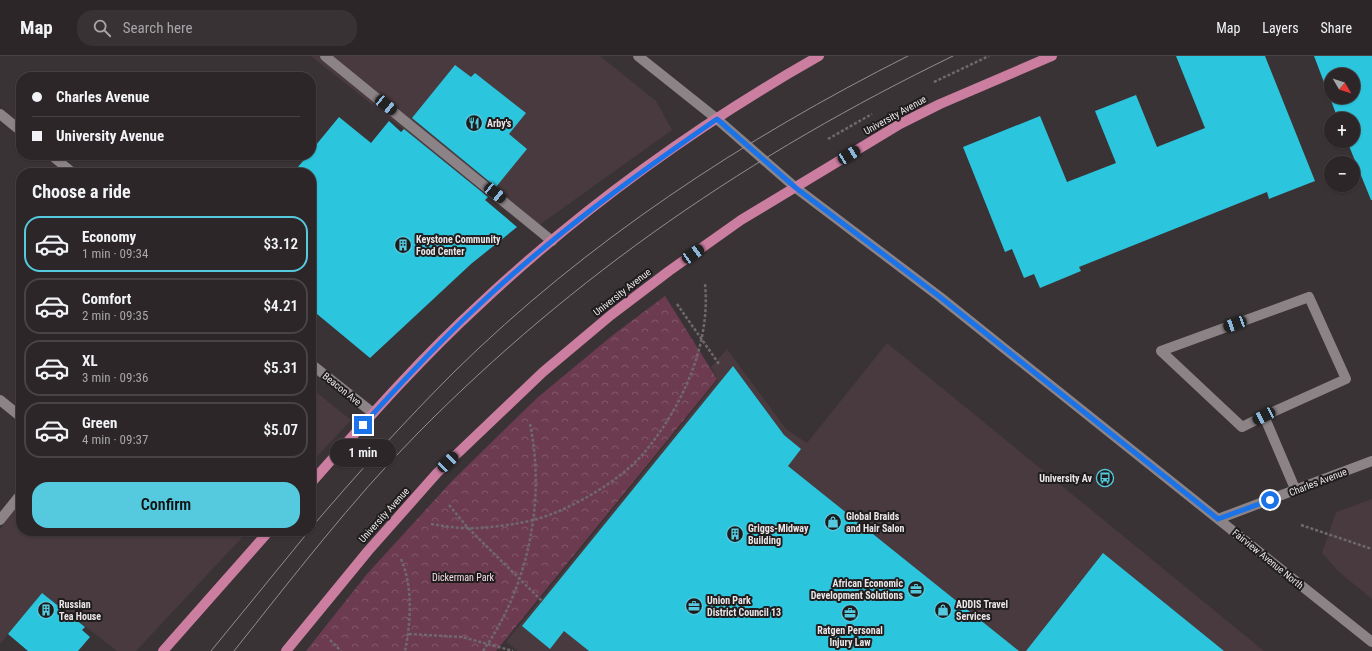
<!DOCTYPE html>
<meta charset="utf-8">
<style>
:root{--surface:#2c2628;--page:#383234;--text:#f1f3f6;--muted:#a6a5a8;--line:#484345;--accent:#55cadf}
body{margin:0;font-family:"Roboto Condensed",sans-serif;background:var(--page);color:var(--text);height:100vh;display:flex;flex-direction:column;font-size:15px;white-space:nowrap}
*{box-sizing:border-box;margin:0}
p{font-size:13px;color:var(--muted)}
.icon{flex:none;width:22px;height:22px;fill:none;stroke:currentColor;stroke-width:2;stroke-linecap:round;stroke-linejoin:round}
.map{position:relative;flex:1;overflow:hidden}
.sheet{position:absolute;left:16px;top:112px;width:300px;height:368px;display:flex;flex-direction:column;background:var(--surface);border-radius:16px;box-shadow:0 1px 3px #0004,0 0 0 1px var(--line)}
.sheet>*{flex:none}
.top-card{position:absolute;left:16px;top:16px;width:300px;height:88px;border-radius:16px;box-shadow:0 1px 3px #0004,0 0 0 1px var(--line);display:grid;align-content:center;height:88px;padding:0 16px;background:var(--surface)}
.needle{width:26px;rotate:129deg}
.buttons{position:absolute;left:1324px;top:12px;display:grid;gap:8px}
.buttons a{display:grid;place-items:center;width:36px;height:36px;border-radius:50%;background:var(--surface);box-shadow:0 1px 3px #0004,0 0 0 1px var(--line);font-size:20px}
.end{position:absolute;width:18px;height:18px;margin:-9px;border:5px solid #1a73e8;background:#fff;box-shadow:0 0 0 2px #fff}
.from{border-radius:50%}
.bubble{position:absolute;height:28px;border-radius:14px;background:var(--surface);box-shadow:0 1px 3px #0004,0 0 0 1px var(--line);font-size:13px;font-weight:600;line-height:28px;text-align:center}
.car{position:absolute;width:12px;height:24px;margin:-12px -6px;border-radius:5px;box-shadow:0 0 3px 1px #0007;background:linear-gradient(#222 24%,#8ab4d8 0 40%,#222 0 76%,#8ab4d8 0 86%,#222 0)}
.top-card b{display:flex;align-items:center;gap:14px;height:38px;font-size:15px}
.top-card b+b{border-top:1px solid var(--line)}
.top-card i{width:10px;height:10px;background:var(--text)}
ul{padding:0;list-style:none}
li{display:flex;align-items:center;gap:12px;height:56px;margin:0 8px 6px;padding:0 8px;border:2px solid var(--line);border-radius:16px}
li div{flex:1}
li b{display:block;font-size:15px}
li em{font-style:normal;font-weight:600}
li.on{border-color:var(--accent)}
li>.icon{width:36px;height:36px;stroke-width:1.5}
h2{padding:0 16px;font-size:18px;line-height:48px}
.action{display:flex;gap:8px;margin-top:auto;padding:8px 16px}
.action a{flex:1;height:46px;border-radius:16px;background:var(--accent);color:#111;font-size:16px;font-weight:600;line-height:46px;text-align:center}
header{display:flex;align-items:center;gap:24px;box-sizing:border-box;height:56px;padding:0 20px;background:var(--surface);border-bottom:1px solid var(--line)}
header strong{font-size:19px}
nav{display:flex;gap:22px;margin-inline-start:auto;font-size:14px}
.search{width:280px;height:36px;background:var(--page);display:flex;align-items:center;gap:10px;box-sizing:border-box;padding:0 14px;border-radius:16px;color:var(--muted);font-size:15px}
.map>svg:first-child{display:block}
</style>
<header>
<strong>Map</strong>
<div class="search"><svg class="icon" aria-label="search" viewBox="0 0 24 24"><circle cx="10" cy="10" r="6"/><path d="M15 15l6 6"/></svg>Search here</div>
<nav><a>Map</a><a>Layers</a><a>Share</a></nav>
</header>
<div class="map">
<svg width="1372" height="595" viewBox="0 0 1372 595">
<defs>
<pattern id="forest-crowns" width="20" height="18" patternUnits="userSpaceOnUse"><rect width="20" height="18" fill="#6d3b50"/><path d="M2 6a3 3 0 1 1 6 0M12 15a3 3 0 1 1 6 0" fill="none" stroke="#825769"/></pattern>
</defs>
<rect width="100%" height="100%" fill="#3a3335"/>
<path fill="#483a3f" d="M311,0H600L656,45L672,74L531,175Z
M887,287L1264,595H518L506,586L718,324L711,311L727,293L786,373L807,387Z
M311,332L351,364L311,407Z
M1372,443V543L1339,516L1322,497L1336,456Z
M21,446V475H248L136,595H117L42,537L0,588V473Z"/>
<path fill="url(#forest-crowns)" d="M665,240L717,323L496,595H306L367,518L452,425L537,342L613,279Z"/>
<path fill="#2cc5de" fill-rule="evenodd" d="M1176,0H1265L1315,125L1269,143L1267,136L1079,211L1081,215L1040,232L1034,218L1024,222L1012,193L1005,196L963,91L1040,60L1067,126L1116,107L1095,55L1136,39L1157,91L1205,72Z
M1314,0H1372V144H1371L1347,85H1353V63H1338ZM1331,19H1353V41H1331Z
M455,9L471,21L475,17L526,57L509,78L527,93L496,131L412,62Z
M339,61L371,87L389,65L401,76L404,73L488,141L485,144L517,171L471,208L370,302L311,253V117H293L308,99H311V95Z
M733,310L784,379L801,393L788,410L1019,595H589L564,575L550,593L522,570Z
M1103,497L1224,595H1026Z
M42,537L85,571L82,574L90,581L78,595H28L8,578Z"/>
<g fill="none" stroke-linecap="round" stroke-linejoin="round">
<path stroke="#6f696b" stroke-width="2.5" stroke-dasharray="3 2" stroke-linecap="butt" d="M934,26L989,0
M828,83L872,58
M677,248L719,308
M449,449L468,472L543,546
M431,468C443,470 455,472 467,472C482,473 519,468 533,464C569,455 620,425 644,397C682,351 711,288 705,228
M1301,469L1372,493
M401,503C413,530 411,566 405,595
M409,578L462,581L513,595
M330,584L341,595
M483,595C528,531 546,445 530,368"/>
<path stroke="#8c8386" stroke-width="10" d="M325,0L552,185
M638,0L717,63L796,132L940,241L1372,586
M0,58L21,75
M51,99L73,117
M311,308L373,357
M0,344L21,361
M1264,360L1242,371L1161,295L1309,241L1346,323L1264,360L1296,435
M1218,463L1372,405
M0,464L21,438"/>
<path stroke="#cc7ea1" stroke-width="10" d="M311,427C365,366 419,304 479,249C581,153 697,69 819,0
M163,595L269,475
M286,595L368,495L437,417L543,316L611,259L669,215L741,164L900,68L940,48L1052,0"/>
<path stroke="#948e90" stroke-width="1" d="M311,472C357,418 404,366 454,316C586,186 743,83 908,0
M211,595L309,475
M234,595C293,521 351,445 417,378C575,218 751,98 953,0"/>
</g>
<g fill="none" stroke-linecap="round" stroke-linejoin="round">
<path stroke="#1a73e8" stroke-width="5" d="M363,369C400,328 438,287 479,249C552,180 634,120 717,63L796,132L940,241L1218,463L1270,444"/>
</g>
<defs>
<g id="restaurant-ring" transform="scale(0.9)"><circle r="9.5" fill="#1f1c1d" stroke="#55cadf" stroke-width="1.5"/><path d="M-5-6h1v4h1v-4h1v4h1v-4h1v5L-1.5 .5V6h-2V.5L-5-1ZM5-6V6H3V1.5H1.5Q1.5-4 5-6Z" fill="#55cadf"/></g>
<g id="building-ring" transform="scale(0.9)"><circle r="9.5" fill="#1f1c1d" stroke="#55cadf" stroke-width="1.5"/><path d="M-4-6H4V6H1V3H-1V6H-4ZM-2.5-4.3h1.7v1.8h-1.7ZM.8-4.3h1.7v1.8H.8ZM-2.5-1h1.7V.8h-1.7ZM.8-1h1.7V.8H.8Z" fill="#55cadf"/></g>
<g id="bus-ring" transform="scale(0.9)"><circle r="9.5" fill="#1f1c1d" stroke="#55cadf" stroke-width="1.5"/><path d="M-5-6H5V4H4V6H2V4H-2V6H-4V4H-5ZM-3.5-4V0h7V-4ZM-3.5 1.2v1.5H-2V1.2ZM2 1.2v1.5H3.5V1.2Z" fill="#55cadf"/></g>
<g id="shop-ring" transform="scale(0.9)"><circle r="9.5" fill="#1f1c1d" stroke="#55cadf" stroke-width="1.5"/><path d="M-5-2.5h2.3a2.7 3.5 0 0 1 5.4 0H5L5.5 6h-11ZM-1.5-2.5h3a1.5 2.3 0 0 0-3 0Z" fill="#55cadf"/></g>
<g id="office-ring" transform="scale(0.9)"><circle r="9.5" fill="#1f1c1d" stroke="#55cadf" stroke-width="1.5"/><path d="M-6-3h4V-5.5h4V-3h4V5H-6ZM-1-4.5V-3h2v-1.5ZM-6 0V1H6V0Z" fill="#55cadf"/></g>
</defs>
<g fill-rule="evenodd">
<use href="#restaurant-ring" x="474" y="67"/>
<use href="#building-ring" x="403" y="189"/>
<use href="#bus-ring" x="1105" y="422"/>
<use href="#shop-ring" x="833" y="466"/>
<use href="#building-ring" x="735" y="478"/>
<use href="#office-ring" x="916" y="533"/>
<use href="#office-ring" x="694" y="550"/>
<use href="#building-ring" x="46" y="554"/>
<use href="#shop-ring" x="943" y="554"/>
<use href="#office-ring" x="850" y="557"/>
</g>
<g text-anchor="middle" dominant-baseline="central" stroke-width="4" stroke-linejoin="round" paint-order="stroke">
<g font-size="10" fill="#eae5e7" stroke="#1f1c1d">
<text transform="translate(895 59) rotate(-29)">University Avenue</text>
<text transform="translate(622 236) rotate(-38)">University Avenue</text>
<text transform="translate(342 333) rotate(39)">Beacon Ave</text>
<text transform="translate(1318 426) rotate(-21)">Charles Avenue</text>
<text transform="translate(384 459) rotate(-48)">University Avenue</text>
<text transform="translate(1268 503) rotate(39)">Fairview Avenue North</text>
</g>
<g font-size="10" font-weight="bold" fill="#eae5e7" stroke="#1f1c1d" text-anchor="start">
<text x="487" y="67">Arby's</text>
<text x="416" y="183">Keystone Community<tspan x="416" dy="12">Food Center</tspan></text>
<text x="1092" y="422" text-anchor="end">University Av</text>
<text x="846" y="460">Global Braids<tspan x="846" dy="12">and Hair Salon</tspan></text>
<text x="748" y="472">Griggs-Midway<tspan x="748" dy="12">Building</tspan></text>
<text x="903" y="527" text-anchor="end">African Economic<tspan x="903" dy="12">Development Solutions</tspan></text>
<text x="707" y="544">Union Park<tspan x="707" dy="12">District Council 13</tspan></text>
<text x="59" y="548">Russian<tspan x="59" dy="12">Tea House</tspan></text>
<text x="956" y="548">ADDIS Travel<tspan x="956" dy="12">Services</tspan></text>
<text x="850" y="574" text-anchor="middle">Ratgen Personal<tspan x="850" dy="12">Injury Law</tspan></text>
</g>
<g font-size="10" fill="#f6dce6" stroke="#1f1c1d">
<text x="463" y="521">Dickerman Park</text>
</g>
</g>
</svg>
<div class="buttons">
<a><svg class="needle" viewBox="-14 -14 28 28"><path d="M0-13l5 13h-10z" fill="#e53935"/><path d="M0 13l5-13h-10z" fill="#a6a5a8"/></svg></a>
<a>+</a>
<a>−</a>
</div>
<i class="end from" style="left:1270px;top:444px"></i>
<i class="end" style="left:363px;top:369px"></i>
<div class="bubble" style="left:330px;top:383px;width:66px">1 min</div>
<i class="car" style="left:386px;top:49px;rotate:129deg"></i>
<i class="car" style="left:849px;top:99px;rotate:59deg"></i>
<i class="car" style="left:495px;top:137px;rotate:129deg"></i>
<i class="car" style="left:693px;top:198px;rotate:55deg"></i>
<i class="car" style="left:1235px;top:268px;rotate:250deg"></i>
<i class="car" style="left:1264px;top:360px;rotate:243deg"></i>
<i class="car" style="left:448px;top:406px;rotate:46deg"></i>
<div class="top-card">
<b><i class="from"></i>Charles Avenue</b>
<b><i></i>University Avenue</b>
</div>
<section class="sheet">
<h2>Choose a ride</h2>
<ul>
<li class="on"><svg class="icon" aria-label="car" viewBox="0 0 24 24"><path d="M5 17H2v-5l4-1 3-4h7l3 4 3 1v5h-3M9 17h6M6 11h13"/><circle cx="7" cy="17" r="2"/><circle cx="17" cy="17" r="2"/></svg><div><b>Economy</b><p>1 min · 09:34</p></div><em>$3.12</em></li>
<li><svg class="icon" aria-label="car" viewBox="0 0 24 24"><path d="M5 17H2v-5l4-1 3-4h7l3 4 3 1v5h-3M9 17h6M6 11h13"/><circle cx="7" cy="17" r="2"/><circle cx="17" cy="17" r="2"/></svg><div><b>Comfort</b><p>2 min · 09:35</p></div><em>$4.21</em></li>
<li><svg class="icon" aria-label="car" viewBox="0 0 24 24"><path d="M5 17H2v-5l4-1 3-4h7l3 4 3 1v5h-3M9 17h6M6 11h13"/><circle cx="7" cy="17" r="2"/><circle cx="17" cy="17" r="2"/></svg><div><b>XL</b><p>3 min · 09:36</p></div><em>$5.31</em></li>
<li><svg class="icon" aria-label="car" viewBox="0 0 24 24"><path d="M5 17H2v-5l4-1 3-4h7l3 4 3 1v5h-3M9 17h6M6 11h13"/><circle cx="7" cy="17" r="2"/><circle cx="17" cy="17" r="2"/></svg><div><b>Green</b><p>4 min · 09:37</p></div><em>$5.07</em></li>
</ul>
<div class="action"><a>Confirm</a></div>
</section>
</div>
